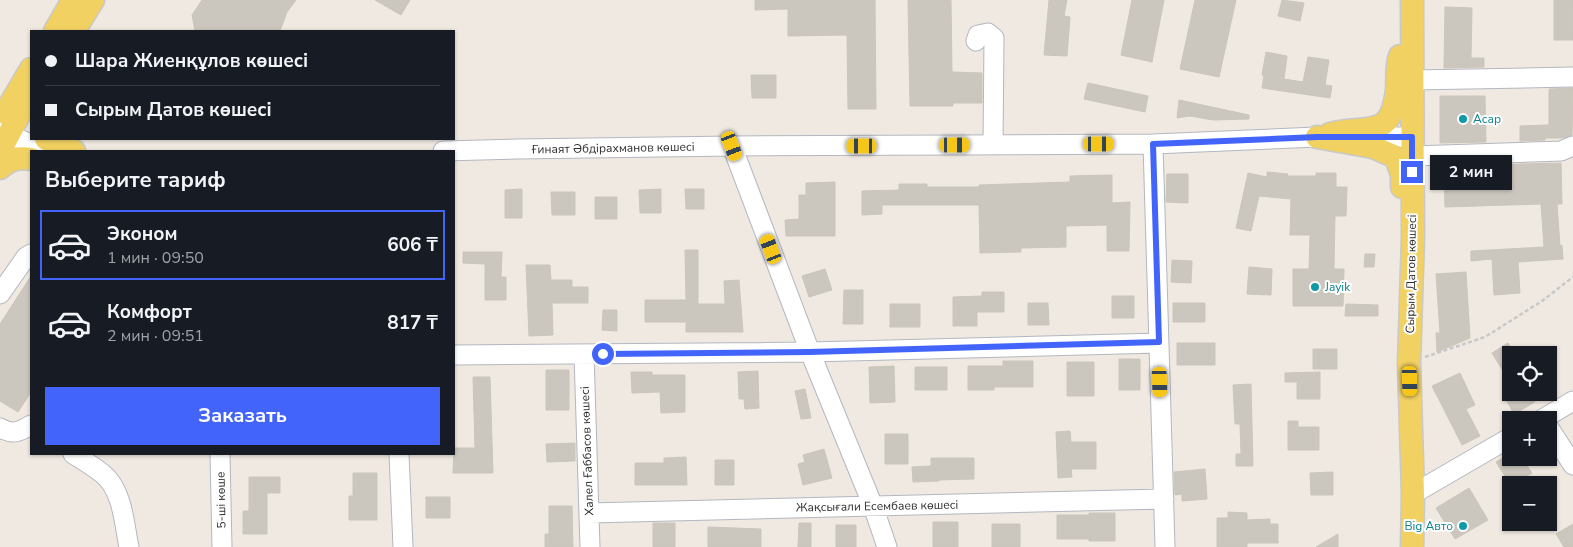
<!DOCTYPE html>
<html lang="ru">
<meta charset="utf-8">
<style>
:root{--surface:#171b24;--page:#20242c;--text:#f1f3f6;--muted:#9ea1a6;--line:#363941;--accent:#4264fb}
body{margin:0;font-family:"Nunito Sans",sans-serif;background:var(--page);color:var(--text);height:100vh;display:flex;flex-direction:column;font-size:19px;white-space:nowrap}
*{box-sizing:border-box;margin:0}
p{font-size:16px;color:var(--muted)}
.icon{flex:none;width:28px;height:28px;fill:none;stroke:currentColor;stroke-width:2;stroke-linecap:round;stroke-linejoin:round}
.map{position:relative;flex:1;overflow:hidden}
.drawer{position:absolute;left:30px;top:150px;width:425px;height:305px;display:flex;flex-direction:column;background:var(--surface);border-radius:0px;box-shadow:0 1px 4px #0004}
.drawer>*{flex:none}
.banner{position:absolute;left:30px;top:30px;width:425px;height:110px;border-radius:0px;box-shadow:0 1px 4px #0004;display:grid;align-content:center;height:110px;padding:0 15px;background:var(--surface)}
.fabs{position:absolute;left:1502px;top:346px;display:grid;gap:10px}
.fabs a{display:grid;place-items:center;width:55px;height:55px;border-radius:0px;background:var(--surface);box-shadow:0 1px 4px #0004;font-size:25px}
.end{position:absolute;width:22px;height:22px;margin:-11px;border:6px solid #4264fb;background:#fff;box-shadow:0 0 0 2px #fff}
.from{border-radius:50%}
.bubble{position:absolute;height:35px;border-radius:0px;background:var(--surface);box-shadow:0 1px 4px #0004;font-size:16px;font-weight:700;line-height:35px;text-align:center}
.car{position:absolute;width:15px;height:30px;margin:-15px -8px;border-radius:6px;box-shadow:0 0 4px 1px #0007;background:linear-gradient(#f5c518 24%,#345 0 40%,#f5c518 0 76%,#345 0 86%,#f5c518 0)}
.banner b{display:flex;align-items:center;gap:18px;height:48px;font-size:19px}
.banner b+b{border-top:1px solid var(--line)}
.banner i{width:12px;height:12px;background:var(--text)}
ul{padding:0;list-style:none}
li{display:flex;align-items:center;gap:15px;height:70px;margin:0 10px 8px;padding:0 5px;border:2px solid transparent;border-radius:0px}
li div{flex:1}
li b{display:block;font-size:19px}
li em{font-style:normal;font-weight:700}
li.current{border-color:var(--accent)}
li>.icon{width:45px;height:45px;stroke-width:1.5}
h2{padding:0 15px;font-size:22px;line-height:60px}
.button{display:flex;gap:10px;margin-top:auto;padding:10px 15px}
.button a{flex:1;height:58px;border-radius:0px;background:var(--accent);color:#fff;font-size:20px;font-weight:700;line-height:58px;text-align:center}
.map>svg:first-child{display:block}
</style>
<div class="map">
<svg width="1573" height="547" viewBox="0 0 1573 547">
<rect width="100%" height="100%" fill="#efe9e1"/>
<path fill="#cbc7bf" stroke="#cbc5ba" d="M202,0H296L287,12L280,31H195L192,15Z
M375,0H410L401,15Z
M755,0H875L876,109H848L847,35L788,36V9L755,10Z
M908,0H951L952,72L982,73V103H953V106H910Z
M1049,0H1067L1064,16L1070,17L1067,56L1044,55Z
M1132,0H1164L1152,62L1121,55Z
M1195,0H1236L1219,77L1180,69Z
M1282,0L1304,3L1300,21L1278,16Z
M1554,0H1573V40H1554Z
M1445,7L1472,8L1471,58H1484V67L1444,68Z
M1266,52L1287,56L1284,79L1303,82L1308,57L1329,60L1325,85L1332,86L1330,98L1262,88L1264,76L1262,75Z
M751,75H776V98H752Z
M1088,83L1148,96L1145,112L1084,99Z
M1573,88L1572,135L1563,138H1545V140L1520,141V126L1549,125V89Z
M1440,96H1485L1486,142L1440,143Z
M1179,100L1249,115V119L1213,120L1190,116L1177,118Z
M1561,163L1562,204H1557L1560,246L1562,245L1563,259L1518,262L1520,293L1494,295L1492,259L1471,261V251L1544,247L1541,204L1445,207L1444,166Z
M1267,172L1288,174L1287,176H1316V173H1336V187H1347L1346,216H1335L1334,269H1344L1343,306H1293V269H1309L1310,235H1290L1291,199L1259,196L1251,231L1236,228L1248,173L1267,177Z
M1167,174H1188V203L1166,202Z
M1112,175V203L1130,202L1129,251H1107V225L1066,226V247L1021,248V252L980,253L979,205H882V214L862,215V191L899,190V184H927V187H979V185L1070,182V176Z
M835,182V236H786L785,220L799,219V195H806V183Z
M522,189V218H505V190Z
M661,189V213H640L639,190Z
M685,189H704V209H686Z
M551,192H575V215H552Z
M595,197H617V219H595Z
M685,250H698V304H725L724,281L739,280L743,332H686V322H645V300H686Z
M463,252H502L501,277H506V300H485V264L463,263Z
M1365,254H1375L1374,267H1364Z
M1172,260L1192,261L1191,283L1171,282Z
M526,265H550L551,280H572V287H588V303H552L553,335L529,336Z
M1249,267L1272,269L1271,295L1247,294Z
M825,269L832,290L809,297L802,276Z
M1466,272L1470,338L1437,352L1436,333H1440L1436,274Z
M31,276V392L18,412L0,401V324Z
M844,290H863V324H843Z
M982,292H1004V312H977V326H953V297L982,296Z
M1112,296H1134V318H1112Z
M1028,303H1048L1049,325H1028Z
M1173,303H1205V322H1173Z
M890,304H920V327H890Z
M1346,304L1378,305V316H1345Z
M603,310H617V331L602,330Z
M1177,343H1215V365H1177Z
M1508,343L1515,355H1511V384L1492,353Z
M1313,349H1337V369H1313Z
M1119,359H1140V390H1119Z
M1003,361H1033V387H994V390H968V366H1003Z
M1067,362H1094V396H1067Z
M894,366L895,402L870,403L869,367Z
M915,367H947V390H915Z
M546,370H569V410H546Z
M758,371L759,408L745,409L744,399H739L738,372Z
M631,372H652V375H685V412L661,413L660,392L632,393Z
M1320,372V399H1297V382H1285V373Z
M1460,373L1475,405L1466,409L1480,436L1462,445L1432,386Z
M473,377H490L493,473H453L454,448H475Z
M1251,384L1253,466H1236V454H1241L1240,424H1235L1233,385Z
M805,389L811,418L801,419L795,391Z
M1502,392H1530L1535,402L1514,414Z
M1288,421H1298V427H1319V450H1288Z
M1070,431L1071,442H1096V469H1071L1072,477L1058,478L1056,432Z
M885,434H908V464H885Z
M575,443V461L547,462L546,444Z
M824,449L832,478L803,485L798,464L805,462L803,455Z
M1511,453V458H1522L1532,473L1511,486L1496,462Z
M686,457L687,485H635V463H664V458Z
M931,458H974V479L939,480V481L913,482L912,467L931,466Z
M715,460H734V485H715Z
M1205,469L1207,499L1182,501V494L1175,495L1174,472Z
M1333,472V495H1311L1310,473Z
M353,473H377V520H349V496H353Z
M249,477H280V493H267V534H243V511H249Z
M1469,488L1488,520L1455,539L1436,508Z
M426,497H450V518H426Z
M549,506H572L573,547H545V534H549Z
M1228,512L1247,513V520L1270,519V524H1278V543H1247V547H1217V518H1228Z
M1089,513H1115V541H1089V539H1057V515H1089Z
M933,522H958V547H933Z
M653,523H675V547H653Z
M799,523H811V547H798Z
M992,524H1020V547H992Z
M1573,524V547H1564L1556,534Z
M836,525H856V547H836Z
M708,527L761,529V547H708Z
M1338,534V547H1316Z"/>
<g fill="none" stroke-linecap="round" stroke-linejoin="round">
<g stroke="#b4b7c1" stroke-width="21">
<path id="minor" d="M976,41L978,35L988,33L994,38L993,145
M1413,80L1573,77
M0,131L47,151
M1153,144L1165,547
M732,146L810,352L873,506L887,547
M443,151L517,149L732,146L1153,144L1317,137H1412
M1412,156L1561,151L1573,146
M0,294L26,257L31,254
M584,354L590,547
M454,355L810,352L1159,343
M1541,420L1573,401
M0,428C13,435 19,432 31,425
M1549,428L1573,465
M73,454C83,460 94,467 103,474C123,491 124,523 129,547
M220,454L222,547
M399,454L403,547
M1413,494L1511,437
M589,513L1164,499"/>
</g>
<g stroke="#c9c9c9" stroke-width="25">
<path id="major" d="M1412,0L1413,237L1409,363L1413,494L1412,547
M55,31L73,0
M74,31L93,0
M5,113L31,69
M1330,134C1368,124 1391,141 1397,90C1398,79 1396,66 1400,56
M1317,137L1373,147L1396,157L1402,175V187
M46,139L74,151
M0,151L19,115L31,97
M0,168C10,159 18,157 31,159"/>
</g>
<path stroke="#c9c9c9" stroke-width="2.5" stroke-dasharray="4 2.5" stroke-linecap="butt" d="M1425,357L1485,337L1542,301L1573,277"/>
<use href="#minor" stroke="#fff" stroke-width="19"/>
<use href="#major" stroke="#f2d163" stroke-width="22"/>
</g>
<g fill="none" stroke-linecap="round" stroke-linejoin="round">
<path stroke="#4264fb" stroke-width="6" d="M603,354L810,352L1159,342L1153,144L1317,137H1412V172"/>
</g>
<g fill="#0f9aa8" stroke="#fff" stroke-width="2">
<circle cx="1463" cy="119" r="5"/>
<circle cx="1315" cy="287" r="5"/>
<circle cx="1463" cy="526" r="5"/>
</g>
<g text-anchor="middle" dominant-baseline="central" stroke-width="4" stroke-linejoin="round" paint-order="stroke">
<g font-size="12" fill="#0d838f" stroke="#fff" text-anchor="start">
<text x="1473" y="119">Асар</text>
<text x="1325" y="287">Jayik</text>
<text x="1453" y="526" text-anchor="end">Big Авто</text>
</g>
<g font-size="12" fill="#2e2e2e" stroke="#fff">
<text transform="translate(613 148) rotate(-1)">Ғинаят Әбдірахманов көшесі</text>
<text transform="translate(1411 274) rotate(-89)">Сырым Датов көшесі</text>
<text transform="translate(587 451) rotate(-92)">Халел Ғаббасов көшесі</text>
<text transform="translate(221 500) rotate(-91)">5-шi көше</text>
<text transform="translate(877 506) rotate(-1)">Жақсығали Есембаев көшесi</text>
</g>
</g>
</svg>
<div class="fabs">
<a><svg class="icon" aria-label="locate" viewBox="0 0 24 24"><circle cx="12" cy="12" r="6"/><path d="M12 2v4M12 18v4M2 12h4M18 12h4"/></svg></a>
<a>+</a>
<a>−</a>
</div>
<i class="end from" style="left:603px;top:354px"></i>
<i class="end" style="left:1412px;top:172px"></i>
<div class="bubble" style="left:1430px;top:155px;width:82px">2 мин</div>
<i class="car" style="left:1099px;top:144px;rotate:90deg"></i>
<i class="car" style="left:955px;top:145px;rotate:90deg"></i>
<i class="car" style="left:732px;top:146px;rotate:159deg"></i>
<i class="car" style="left:862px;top:146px;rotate:270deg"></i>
<i class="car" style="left:771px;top:249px;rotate:339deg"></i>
<i class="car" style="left:1410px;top:381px;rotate:178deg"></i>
<i class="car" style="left:1160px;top:382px;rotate:178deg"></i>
<div class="banner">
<b><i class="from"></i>Шара Жиенқұлов көшесі</b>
<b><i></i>Сырым Датов көшесі</b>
</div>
<section class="drawer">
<h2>Выберите тариф</h2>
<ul>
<li class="current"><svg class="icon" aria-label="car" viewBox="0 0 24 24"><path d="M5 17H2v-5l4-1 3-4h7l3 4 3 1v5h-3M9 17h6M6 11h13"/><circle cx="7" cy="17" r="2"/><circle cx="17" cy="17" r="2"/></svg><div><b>Эконом</b><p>1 мин · 09:50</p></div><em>606 ₸</em></li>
<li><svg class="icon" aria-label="car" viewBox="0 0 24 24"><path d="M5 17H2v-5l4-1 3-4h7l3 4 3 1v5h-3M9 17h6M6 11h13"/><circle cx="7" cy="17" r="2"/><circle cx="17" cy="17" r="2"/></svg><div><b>Комфорт</b><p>2 мин · 09:51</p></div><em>817 ₸</em></li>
</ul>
<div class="button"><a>Заказать</a></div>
</section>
</div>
